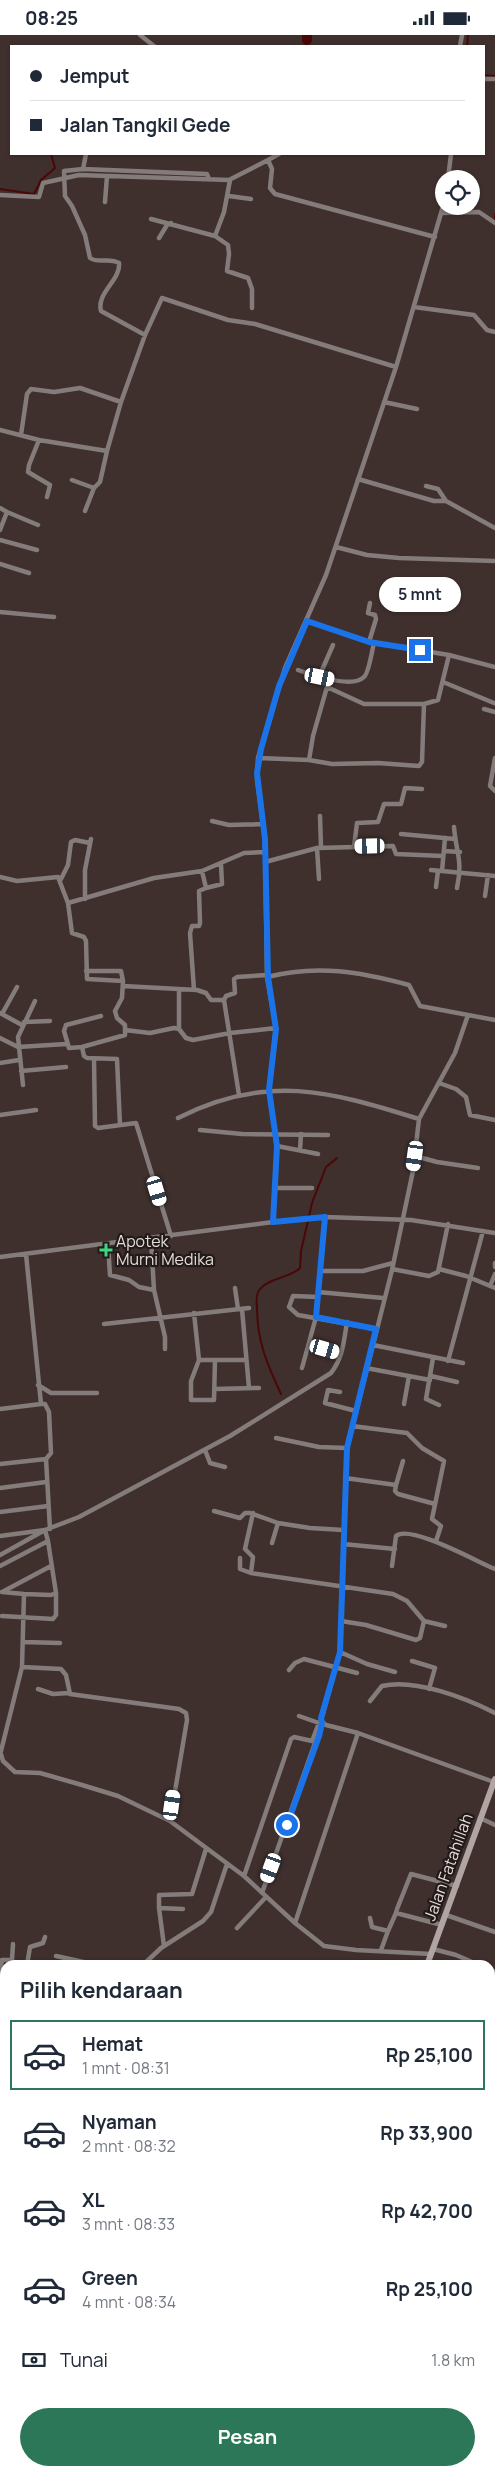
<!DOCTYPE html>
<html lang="id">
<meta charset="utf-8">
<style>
:root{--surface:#fff;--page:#f6f6f7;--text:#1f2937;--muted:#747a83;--line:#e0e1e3;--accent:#2c7757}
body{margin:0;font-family:Manrope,sans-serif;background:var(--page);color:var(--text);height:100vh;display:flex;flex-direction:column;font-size:19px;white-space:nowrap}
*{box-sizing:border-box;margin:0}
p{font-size:16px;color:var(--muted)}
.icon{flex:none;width:28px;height:28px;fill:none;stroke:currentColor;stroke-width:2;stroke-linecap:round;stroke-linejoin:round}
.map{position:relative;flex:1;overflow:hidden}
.sheet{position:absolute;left:0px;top:1925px;width:495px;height:516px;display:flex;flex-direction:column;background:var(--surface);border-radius:15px 15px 0 0;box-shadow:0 1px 4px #0004}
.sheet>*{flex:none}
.banner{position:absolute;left:10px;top:10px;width:475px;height:110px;border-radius:0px;box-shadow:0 1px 4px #0004;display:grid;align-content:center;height:110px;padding:0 20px;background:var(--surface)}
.buttons{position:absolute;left:435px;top:135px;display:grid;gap:10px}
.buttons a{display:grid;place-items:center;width:45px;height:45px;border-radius:50%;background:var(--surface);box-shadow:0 1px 4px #0004;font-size:25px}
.end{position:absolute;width:22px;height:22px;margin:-11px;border:6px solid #1a73e8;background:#fff;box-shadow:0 0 0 2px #fff}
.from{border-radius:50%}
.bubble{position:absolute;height:35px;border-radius:18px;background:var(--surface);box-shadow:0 1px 4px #0004;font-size:16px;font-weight:700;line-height:35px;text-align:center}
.car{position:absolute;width:15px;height:30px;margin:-15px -8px;border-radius:6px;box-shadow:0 0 4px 1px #0007;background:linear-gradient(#fff 24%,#345 0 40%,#fff 0 76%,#345 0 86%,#fff 0)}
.banner b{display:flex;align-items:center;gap:18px;height:48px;font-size:19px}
.banner b+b{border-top:1px solid var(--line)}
.banner i{width:12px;height:12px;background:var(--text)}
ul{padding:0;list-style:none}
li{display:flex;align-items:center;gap:15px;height:70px;margin:0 10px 8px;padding:0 10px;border:2px solid transparent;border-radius:0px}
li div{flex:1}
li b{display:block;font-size:19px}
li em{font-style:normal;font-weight:700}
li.on{border-color:var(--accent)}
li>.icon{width:45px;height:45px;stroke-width:1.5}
h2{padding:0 20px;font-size:22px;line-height:60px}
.pay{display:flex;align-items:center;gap:12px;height:55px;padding:0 20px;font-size:19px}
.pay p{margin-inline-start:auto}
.cta{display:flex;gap:10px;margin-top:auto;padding:10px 20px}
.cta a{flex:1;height:58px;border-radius:30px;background:var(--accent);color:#fff;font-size:20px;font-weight:700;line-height:58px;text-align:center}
.status{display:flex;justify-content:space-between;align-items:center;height:35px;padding:0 25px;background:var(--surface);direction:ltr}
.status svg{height:14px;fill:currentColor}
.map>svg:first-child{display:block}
</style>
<div class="status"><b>08:25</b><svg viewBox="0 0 49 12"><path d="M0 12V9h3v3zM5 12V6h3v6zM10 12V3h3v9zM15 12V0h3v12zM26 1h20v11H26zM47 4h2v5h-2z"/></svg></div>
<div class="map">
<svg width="495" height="2441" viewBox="0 0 495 2441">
<rect width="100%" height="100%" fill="#3f302e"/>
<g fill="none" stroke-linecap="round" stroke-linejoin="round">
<path stroke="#4a0706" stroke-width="2" d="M306,11L307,5
M467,11L468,0
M484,40L495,41
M0,154L34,159L41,145L55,133L51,119
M495,179V185
M281,1359C267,1329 257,1306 257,1272C256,1265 256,1259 260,1254C271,1242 290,1243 300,1233L301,1216L312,1168L326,1132L337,1123"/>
<path stroke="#4a0706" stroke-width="10" d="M307,5V0"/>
<path stroke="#847c7b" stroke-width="4.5" d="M140,0L154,11
M460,11L462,0
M484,44H495
M268,125L279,119
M83,134L86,119
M448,144L451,119
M230,145L224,177L215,201L228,210L229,219L227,236L248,243L252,254V273
M0,160L39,162L43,148L79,140L229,145L268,125L272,134L270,153L275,159L435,202
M229,161L251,164
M105,167L107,141
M441,178L479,177L495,188
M151,184L215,201
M159,203L167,190L171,188
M414,272L474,280L487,295L495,297
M145,300L101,276C96,258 121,245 119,228C109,222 99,229 90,223L85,200L72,171L65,161L64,136L83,134L207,139L209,144
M384,367L417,374
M0,395L39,405L107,416
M21,400L27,359L31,354L54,357L80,353L121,367
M39,405L29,430L28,437L50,450L47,462
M358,444L434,466H446
M72,445L94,453
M426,451L438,454L446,466L495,493
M0,473L7,477
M85,476L94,453L100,447L107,416L121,367L145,300L162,263L228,285L255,289L396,332
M0,495L7,477L38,490
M0,505L37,515
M336,512L367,520L399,523L495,526
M0,529L29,538
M0,577L54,582
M307,586L369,607L449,620L495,632
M369,607L376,584L375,580L368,578L370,568
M298,635C312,640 352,654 364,642C369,638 372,615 374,608
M319,642L333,610
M443,647L494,668
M484,674L495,677
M258,723L309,725L332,729L378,728L419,731L422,727L424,669L438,665L449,620
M495,723L490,751L495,756
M309,725L313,701L327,652L364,669H424
M320,781L321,812
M212,786L229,790L263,789
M454,792C456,818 463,824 457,853
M401,799L455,804
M354,812L357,788L378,787L384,769H401L405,753L422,754
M317,813L319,844
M444,816L460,817
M265,827L317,813L393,811L396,819L443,821
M431,835L495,841
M442,836L445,803
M0,842L17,846L58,842L68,868L154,843L202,836L244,818L265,817
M61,844L68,830L71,807L75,805L90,808
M436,852L438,836
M206,853L222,849L221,829
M485,861L488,840
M85,864V835L91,804
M68,868L72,898L84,902L86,906L87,944L123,946L122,963L115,976L117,983L125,990V1000L82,1012
M86,936H121L123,946
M267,942C317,929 361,937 409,950L420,971L495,985
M123,951L197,955L206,958L211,965H224L226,961L235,958L234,944L237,942L267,940
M194,955L190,898L192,891H199L200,888L199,856L206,853L202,836
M224,965L239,1060
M0,978L22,990
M2,979L17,952
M468,980L455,1018L419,1084L413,1136L392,1235L347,1413L340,1617L321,1686L326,1690L358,1698L494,1747
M101,981L66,990L64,996L69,1013L82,1012L84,1021L87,1023L117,1024L120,1090
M24,987L50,986
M179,994V955
M125,995L150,998L174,993L179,994L186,1003L193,1005L230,998L276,993
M0,1003L18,1012L66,1009
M94,1024L95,1091L98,1093L136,1088L171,1201
M0,1028L19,1025
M21,1036L66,1032
M439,1048L456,1054L466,1062L470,1080L495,1085
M23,1050L18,1002L35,966
M0,1080L36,1075
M178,1083C266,1038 330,1056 419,1084
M200,1095L242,1099L328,1100
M277,1111L318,1119
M300,1115L301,1099
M415,1121L437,1127L478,1133
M275,1153H312
M273,1187L277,1111L269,1055L276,993L267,942L265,804L257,745L258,723L285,633L326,540L396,332L444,168
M151,1204L154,1255L165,1302V1314
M108,1209L110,1240L129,1245L139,1252L154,1255
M26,1219L41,1369H45L49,1377L51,1418L46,1424L50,1494
M0,1222L273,1187L325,1182L411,1185L495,1198
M495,1228V1232
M392,1234L429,1241L438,1237L448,1189
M439,1234L466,1241L495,1253
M321,1236H363L393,1228
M490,1251L495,1239
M235,1253L238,1274
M318,1257L383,1263
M318,1262L293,1261L289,1272L298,1280L376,1294
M242,1274L249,1353
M194,1278L199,1325
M104,1289L249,1273
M309,1310L341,1319
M373,1310L463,1328
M433,1323L426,1364L439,1370
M215,1325L214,1365H191V1346L199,1325H246
M448,1326L483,1196
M302,1333L316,1282L325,1182
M366,1333L430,1345
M431,1341L457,1347
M38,1350L51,1358H97
M214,1354L259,1353
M340,1357L328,1355L325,1368L356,1376
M404,1369L409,1341
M0,1374L41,1369
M352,1391L407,1398L422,1413L444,1426L432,1484L441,1491L436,1506
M276,1403L319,1412L347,1413
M205,1415L210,1428L225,1432
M0,1429L46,1424
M345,1443L396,1450L403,1426
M396,1450L395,1456L398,1459L435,1469
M0,1453L46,1447
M214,1476L240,1483L245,1478H250L278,1488L310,1493L343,1495
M0,1477L48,1471
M0,1501L45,1495L79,1482L230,1401L331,1338C343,1323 344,1305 347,1287
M272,1508L278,1488
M343,1509L395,1514
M0,1520L45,1495L48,1506
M240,1523V1534L251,1538L393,1559L407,1566L424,1586L445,1591
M0,1531L48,1506L56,1558L51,1560L24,1559
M392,1531L396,1501C410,1489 477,1527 495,1534
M251,1538L253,1522L245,1514L253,1478
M4,1556L51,1531
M2,1557L24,1559L22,1632L61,1634L66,1640L70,1659L179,1674L186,1678L187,1685L170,1786
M2,1581L53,1584L56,1580V1558
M341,1586L366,1590L416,1605L420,1603L424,1586
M23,1607L60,1608
M340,1617L367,1629L395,1637
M412,1626L435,1633L429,1654
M289,1635L295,1628L304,1624L357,1638
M38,1654L53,1659L69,1658
M370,1666L382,1651C414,1643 466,1663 495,1678
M0,1716L3,1726L15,1737L40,1738L82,1750L118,1761L170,1786L244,1841L295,1888L324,1911L356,1915L431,1919
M1,1716L22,1632
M480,1783L495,1790
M244,1841L291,1704L294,1702L312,1706L319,1688L299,1681
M262,1858L322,1688
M159,1873L164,1911
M183,1874L159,1873V1860L192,1859L206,1814
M446,1880L495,1897
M370,1883L372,1892L388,1896L381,1915
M295,1888L358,1698
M442,1890L396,1878L397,1874L411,1839L457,1851
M237,1893L266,1862
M388,1896L396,1878
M433,1914L456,1920L479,1930
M56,1921L97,1930
M27,1930L30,1912L43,1908L45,1902
M143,1930L161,1913L203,1886L211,1877L227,1829
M490,1935L495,1937
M0,1938L2,1925H12L13,1909
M0,1952L5,1955
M0,1983L5,1982
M490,2056L495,2058
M490,2086L495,2088
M490,2112L495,2113
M0,2142H5
M0,2161H1
M490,2179L495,2181
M0,2228L5,2229
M0,2243H5
M0,2265H5
M0,2368L5,2357
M3,2401L2,2420L5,2423
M91,2436L93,2441
M228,2436L240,2441
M318,2436L347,2441
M171,2441L184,2436
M396,2441H432
M478,2441L479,2436"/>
<path stroke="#b1a5a3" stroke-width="6" d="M427,1930L495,1744
M265,2441L266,2436
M271,2441L272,2436"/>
</g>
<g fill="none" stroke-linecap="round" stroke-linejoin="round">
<path stroke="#1a73e8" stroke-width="6" d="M287,1790L319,1701L322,1688L321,1683L340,1617L347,1413L376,1294L316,1282L325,1182L273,1187L277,1111L269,1055L276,994L268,942L265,804L257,738L261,714L279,651L307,586L369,607L420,615"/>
</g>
<path fill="#3cd77e" stroke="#211a19" stroke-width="2" d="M103.5 1207.5h5v5h5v5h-5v5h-5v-5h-5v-5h5z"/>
<g text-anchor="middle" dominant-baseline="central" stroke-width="4.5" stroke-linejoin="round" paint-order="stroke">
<g font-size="16" fill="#e4dad8" stroke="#211a19" text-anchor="start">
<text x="116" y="1206">Apotek<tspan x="116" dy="18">Murni Medika</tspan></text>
</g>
<g font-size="16" fill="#e4dad8" stroke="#211a19">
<text transform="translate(448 1832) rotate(-70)">Jalan Fatahillah</text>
</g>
</g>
</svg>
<div class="buttons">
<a><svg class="icon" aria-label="locate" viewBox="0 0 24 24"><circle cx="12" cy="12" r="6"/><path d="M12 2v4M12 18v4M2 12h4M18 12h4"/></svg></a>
</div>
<i class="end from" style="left:287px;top:1790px"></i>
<i class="end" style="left:420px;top:615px"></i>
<div class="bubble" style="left:379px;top:542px;width:82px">5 mnt</div>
<i class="car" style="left:320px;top:642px;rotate:102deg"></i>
<i class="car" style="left:370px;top:811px;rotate:269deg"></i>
<i class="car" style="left:415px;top:1121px;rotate:188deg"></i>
<i class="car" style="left:157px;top:1156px;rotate:163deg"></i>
<i class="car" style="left:325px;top:1314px;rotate:106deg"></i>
<i class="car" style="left:172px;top:1770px;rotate:8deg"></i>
<i class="car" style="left:271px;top:1833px;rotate:200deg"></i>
<div class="banner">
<b><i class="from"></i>Jemput</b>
<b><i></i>Jalan Tangkil Gede</b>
</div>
<section class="sheet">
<h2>Pilih kendaraan</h2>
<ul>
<li class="on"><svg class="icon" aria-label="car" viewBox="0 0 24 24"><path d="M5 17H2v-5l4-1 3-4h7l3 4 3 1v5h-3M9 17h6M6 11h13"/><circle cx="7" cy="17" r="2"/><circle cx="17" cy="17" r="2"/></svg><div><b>Hemat</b><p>1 mnt · 08:31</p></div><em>Rp 25,100</em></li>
<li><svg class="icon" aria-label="car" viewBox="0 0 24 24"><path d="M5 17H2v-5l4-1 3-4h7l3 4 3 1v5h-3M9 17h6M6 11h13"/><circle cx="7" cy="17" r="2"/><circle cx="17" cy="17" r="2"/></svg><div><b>Nyaman</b><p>2 mnt · 08:32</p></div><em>Rp 33,900</em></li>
<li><svg class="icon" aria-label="car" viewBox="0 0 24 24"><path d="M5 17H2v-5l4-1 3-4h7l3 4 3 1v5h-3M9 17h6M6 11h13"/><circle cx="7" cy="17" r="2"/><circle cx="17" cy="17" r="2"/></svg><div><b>XL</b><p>3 mnt · 08:33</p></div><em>Rp 42,700</em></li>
<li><svg class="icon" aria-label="car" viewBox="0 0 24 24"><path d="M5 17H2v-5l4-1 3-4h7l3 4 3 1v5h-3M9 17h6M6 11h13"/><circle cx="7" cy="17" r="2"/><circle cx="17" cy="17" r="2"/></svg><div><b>Green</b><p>4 mnt · 08:34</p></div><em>Rp 25,100</em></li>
</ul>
<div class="pay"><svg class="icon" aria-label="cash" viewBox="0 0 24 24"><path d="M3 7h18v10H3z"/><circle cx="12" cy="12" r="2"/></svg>Tunai<p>1.8 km</p></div>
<div class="cta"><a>Pesan</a></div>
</section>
</div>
